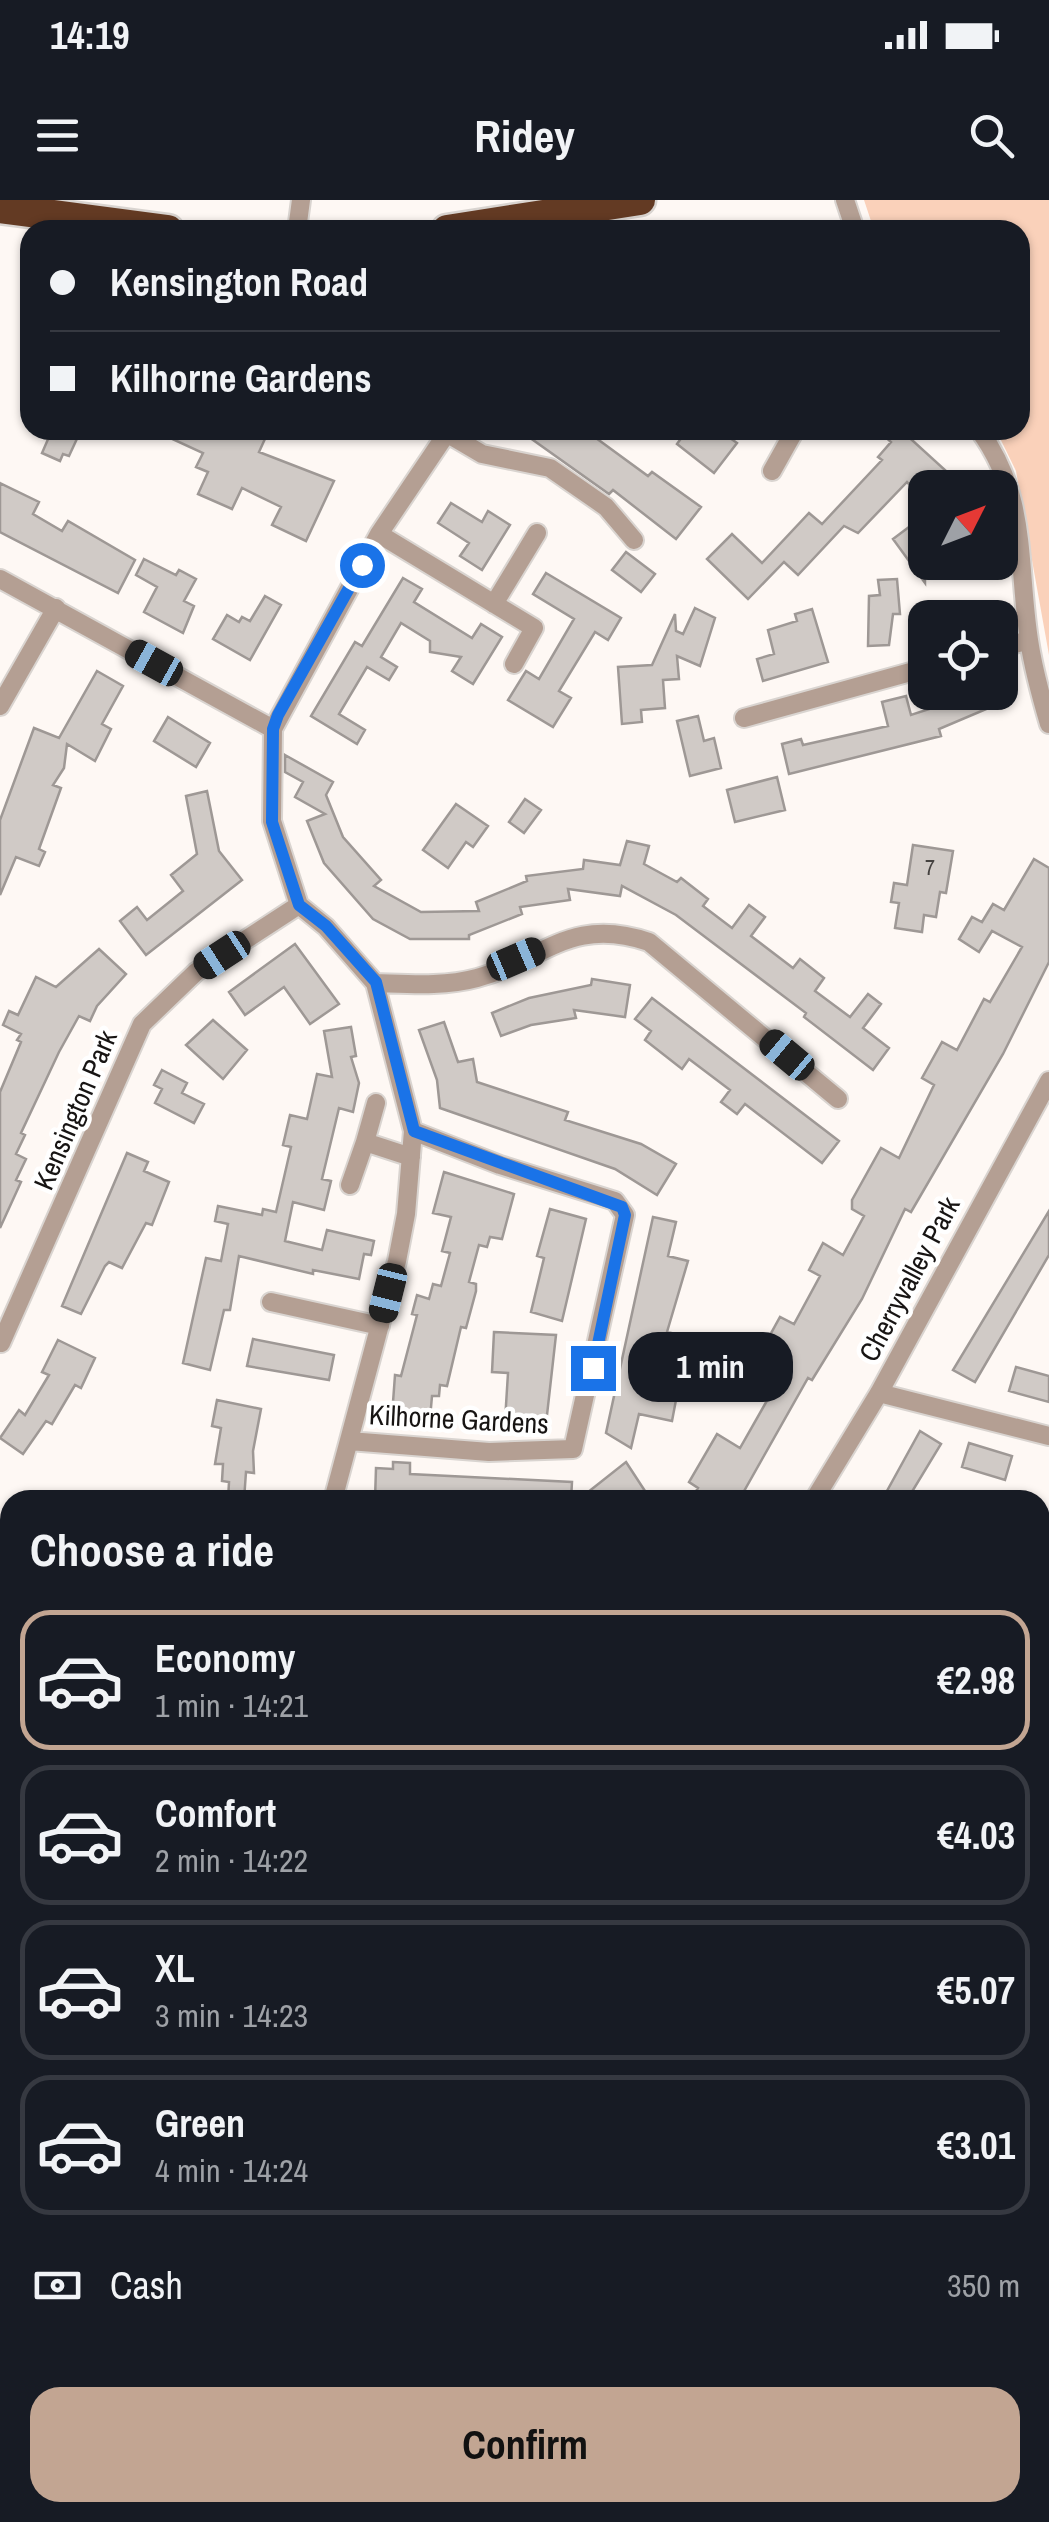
<!DOCTYPE html>
<meta charset="utf-8">
<style>
:root{--surface:#171b24;--page:#20242c;--text:#f1f3f6;--muted:#9ea1a6;--line:#363941;--accent:#c2a592}
body{margin:0;font-family:"Archivo Narrow",sans-serif;background:var(--page);color:var(--text);height:100vh;display:flex;flex-direction:column;font-size:38px;white-space:nowrap}
*{box-sizing:border-box;margin:0}
p{font-size:32px;color:var(--muted)}
.icon{flex:none;width:55px;height:55px;fill:none;stroke:currentColor;stroke-width:2;stroke-linecap:round;stroke-linejoin:round}
.map{position:relative;flex:1;overflow:hidden}
.sheet{position:absolute;left:0px;top:1290px;width:1050px;height:1032px;display:flex;flex-direction:column;background:var(--surface);border-radius:30px 30px 0 0;box-shadow:0 2px 8px #0004}
.sheet>*{flex:none}
.hud{position:absolute;left:20px;top:20px;width:1010px;height:220px;border-radius:30px;box-shadow:0 2px 8px #0004;display:grid;align-content:center;height:220px;padding:0 30px;background:var(--surface)}
.needle{width:65px;rotate:48deg}
.fabs{position:absolute;left:908px;top:270px;display:grid;gap:20px}
.fabs a{display:grid;place-items:center;width:110px;height:110px;border-radius:20px;background:var(--surface);box-shadow:0 2px 8px #0004;font-size:50px}
.end{position:absolute;width:45px;height:45px;margin:-22px;border:12px solid #1a73e8;background:#fff;box-shadow:0 0 0 5px #fff}
.from{border-radius:50%}
.bubble{position:absolute;height:70px;border-radius:30px;background:var(--surface);box-shadow:0 2px 8px #0004;font-size:32px;font-weight:700;line-height:70px;text-align:center}
.car{position:absolute;width:30px;height:60px;margin:-30px -15px;border-radius:12px;box-shadow:0 0 8px 2px #0007;background:linear-gradient(#222 24%,#8ab4d8 0 40%,#222 0 76%,#8ab4d8 0 86%,#222 0)}
.hud b{display:flex;align-items:center;gap:35px;height:95px;font-size:38px}
.hud b+b{border-top:2px solid var(--line)}
.hud i{width:25px;height:25px;background:var(--text)}
ul{padding:0;list-style:none}
li{display:flex;align-items:center;gap:30px;height:140px;margin:0 20px 15px;padding:0 10px;border:5px solid var(--line);border-radius:30px}
li div{flex:1}
li b{display:block;font-size:38px}
li em{font-style:normal;font-weight:700}
li.active{border-color:var(--accent)}
li>.icon{width:90px;height:90px;stroke-width:1.5}
h2{padding:0 30px;font-size:45px;line-height:120px}
.pay{display:flex;align-items:center;gap:25px;height:110px;padding:0 30px;font-size:38px}
.pay p{margin-inline-start:auto}
.button{display:flex;gap:20px;margin-top:auto;padding:20px 30px}
.button a{flex:1;height:115px;border-radius:30px;background:var(--accent);color:#111;font-size:40px;font-weight:700;line-height:115px;text-align:center}
.status{display:flex;justify-content:space-between;align-items:center;height:70px;padding:0 50px;background:var(--surface);direction:ltr}
.status svg{height:28px;fill:currentColor}
header{display:flex;justify-content:space-between;align-items:center;height:130px;padding:0 30px;background:var(--surface);font-size:45px;font-weight:700}
.map>svg:first-child{display:block}
</style>
<div class="status"><b>14:19</b><svg viewBox="0 0 49 12"><path d="M0 12V9h3v3zM5 12V6h3v6zM10 12V3h3v9zM15 12V0h3v12zM26 1h20v11H26zM47 4h2v5h-2z"/></svg></div>
<header><svg class="icon" aria-label="menu" viewBox="0 0 24 24"><path d="M4 6h16M4 12h16M4 18h16"/></svg>Ridey<svg class="icon" aria-label="search" viewBox="0 0 24 24"><circle cx="10" cy="10" r="6"/><path d="M15 15l6 6"/></svg></header>
<div class="map">
<svg width="1049" height="2322" viewBox="0 0 1049 2322">
<rect width="100%" height="100%" fill="#fef8f4"/>
<path fill="#fad1ba" d="M864,0H1049V455L1016,271L996,230H1020V30H874Z
M0,1867L10,1872V2312L79,2313L81,2322H0Z
M1049,2052V2160L1040,2161V2055Z"/>
<g fill="none" stroke-linecap="round" stroke-linejoin="round">
<path stroke="#d1a287" stroke-width="6" d="M1040,2066L1049,2063
M135,2322L141,2312"/>
</g>
<path fill="#d0cac6" stroke="#9e9895" stroke-width="2.5" d="M52,230H81L69,256L63,254L60,261L42,253Z
M153,230H212L225,236L228,230H269L259,252L334,281L306,341L272,325L281,307L242,288L232,309L198,294L208,272L196,267L203,253Z
M519,230H585L648,276L652,272L701,307L676,339L613,290L609,294Z
M687,230H719L737,243L714,273L677,244Z
M878,230H901L945,270L921,296L907,282L858,333L844,326L798,375L784,362L748,399L707,359L732,334L762,363L809,313L822,324L882,260L878,257L891,242Z
M0,283L39,302L33,314L62,331L68,321L135,360L118,393L0,332Z
M451,303L482,322L488,311L510,325L482,370L460,356L469,343L438,323Z
M925,315V383L893,339Z
M626,352L655,374L641,392L612,370Z
M144,359L176,375L179,370L196,379L184,401L194,406L183,433L144,412L157,387L136,375Z
M546,373L621,418L608,440L595,432L559,491L571,498L553,527L508,500L526,471L539,479L574,419L533,394Z
M403,378L422,389L414,402L472,438L481,424L502,437L473,484L452,471L461,457L430,452V441L401,423L381,457L397,467L389,480L367,467L339,514L365,530L357,544L311,516L355,442L362,446Z
M897,379L900,414H893L889,445L868,446L869,396L880,395L878,380Z
M265,396L281,405L250,460L213,439L227,415L239,422L242,417L250,421Z
M695,408L715,418L700,466L677,456L679,479L663,480L665,508L641,510L642,522L622,524L618,467L652,465L675,414L676,431L683,434Z
M812,409L828,462L763,481L757,459L774,454L768,430L797,421L795,414Z
M97,471L123,486L102,524L111,529L95,561L67,544L64,568L53,585L61,588L39,649L45,652L39,666L16,657L0,695V620L34,528L59,538Z
M957,492H987L991,507L939,529L941,536L789,574L782,544L801,539L803,545L888,526L882,502L906,496L911,515L960,499Z
M698,516L704,541L714,538L721,568L690,576L677,521Z
M168,517L210,543L196,567L154,541Z
M285,555L333,582L326,595L343,637L381,680L374,686L421,712L479,711L476,702L527,681L526,676L583,669L584,660L620,665L627,641L649,646L644,664L677,682L681,678L708,699L703,706L732,728L749,705L765,717L751,736L793,768L800,759L824,778L815,791L850,817L868,794L881,804L863,828L889,848L873,870L804,817L806,813L676,715L622,686L620,696L568,689L570,700L520,707L522,714L469,735V739H410L373,719L324,663L307,621L325,614L295,597L303,582L285,572Z
M777,577L785,610L735,622L727,590Z
M207,591L219,651L242,680L146,755L120,721L137,707L147,720L183,691L171,675L197,654L186,596Z
M525,599L541,610L524,633L509,622Z
M456,604L488,626L473,647L466,642L448,668L423,650Z
M913,645L953,651L946,693L940,692L936,717L924,715L922,732L895,728L899,703L891,702L894,683L907,685Z
M1034,659L1049,668V762L1003,854L911,1012L905,1009L862,1099L812,1180L808,1178L739,1300H691L698,1288L689,1282L717,1234L740,1248L785,1169L759,1155L780,1117L794,1124L820,1076L809,1070L823,1043L843,1055L864,1016L852,1009V1000L881,948L899,958L934,885L922,878L942,842L957,850L984,799L990,802L1022,747L992,731L979,752L959,739L972,717L982,722L993,704L1004,710Z
M295,744L339,804L310,824L284,787L245,815L229,792Z
M99,749L126,774L97,806L90,821L79,816L59,852L21,933L25,935L16,954L26,959L16,980L21,982L0,1028V892L21,842L17,840L21,834L3,825L9,811L18,815L36,777L56,787Z
M592,779L630,785L625,817L574,810L576,818L531,825L501,836L492,813L529,798L591,785Z
M652,798L839,941L822,963L745,904L737,914L721,902L730,890L689,859L682,869L645,840L651,831L635,819Z
M213,820L247,850L223,879L186,845Z
M444,822L458,862L473,859L477,882L568,912L565,920L641,944L676,964L657,995L615,969L440,908L437,880L419,830Z
M351,827L356,856L351,857L359,883L353,912L339,908L322,979L331,981L324,1010L293,1002L285,1041L322,1050L327,1030L374,1041L371,1055L364,1054L359,1079L313,1070V1074L239,1056L230,1110H224L210,1170L183,1163L206,1058L221,1061L228,1024L215,1021L218,1006L262,1015L263,1009L276,1012L291,947L283,945L290,915L307,919L317,874L332,877L324,831Z
M162,870L187,883L182,893L204,904L194,923L155,903L162,889L154,885Z
M127,953L148,962L144,971L169,982L152,1025L146,1023L122,1068L109,1062L105,1066L81,1114L62,1106Z
M444,972L514,994L502,1039L490,1037L487,1047L479,1045L469,1082L476,1084V1091L466,1128L461,1127L447,1186L440,1185L439,1196H432L430,1219L392,1216L395,1175L401,1176L417,1115L412,1114L417,1095L429,1099L433,1084L441,1086L450,1053L442,1051L451,1017L433,1013Z
M550,1009L586,1019L562,1121L531,1112L544,1058L537,1056Z
M1049,1011V1055L975,1182L953,1170Z
M653,1017L676,1022L668,1056L688,1061L667,1132L688,1137L672,1221L639,1214L631,1248L606,1233Z
M494,1132L556,1135L546,1224L505,1221L508,1173L492,1172Z
M253,1139L334,1155L329,1180L247,1166Z
M58,1140L95,1158L81,1188L75,1185L52,1224L46,1221L23,1254L0,1238L19,1210L25,1215L49,1175L42,1172Z
M1016,1167L1049,1176V1202L1009,1191Z
M217,1200L261,1209L253,1251L254,1273L246,1272L244,1300H228L229,1282L222,1281L223,1264H215L221,1228L212,1226Z
M920,1231L941,1244L907,1300H882Z
M969,1243L1012,1256L1005,1280L962,1267Z
M393,1262L410,1263V1274L572,1282L571,1300H375L376,1268L393,1269Z
M626,1262L645,1291L633,1300H578Z"/>
<g fill="none" stroke-linecap="round" stroke-linejoin="round">
<g stroke="#d9d4d0" stroke-width="22">
<path id="street" d="M845,0L855,30
M297,30L301,0
M979,230C1028,297 1017,362 1029,440C1033,467 1041,497 1049,524
M448,234L482,254L550,268L606,307L634,340
M772,271L795,230
M379,334L534,428L514,464
M0,379L273,529
M494,404L537,333
M1000,448L1029,440
M0,506L56,408
M744,518L925,468
M375,783C409,784 444,787 477,778C542,761 570,715 649,742L838,899
M365,942L376,903
M350,985L365,942L411,957
M271,1102L380,1126
M1,1143L142,824L196,772L299,705
M879,1193L1049,1236
M349,1241L489,1252L573,1249L625,1015L615,1001L500,965L413,931
M333,1300L397,1061L406,1014L413,931L375,783L326,727L299,705L272,621L273,529L379,334L449,230
M814,1300L879,1193L1049,881
M0,1625L10,1628
M1040,1844H1049
M1040,2298L1049,2296
M906,2322L963,2312"/>
</g>
<g stroke="#d9d4d0" stroke-width="35">
<path id="highway" d="M0,8L168,30
M447,30L640,0"/>
</g>
<use href="#street" stroke="#b49f93" stroke-width="18"/>
<use href="#highway" stroke="#633a23" stroke-width="30"/>
</g>
<g fill="none" stroke-linecap="round" stroke-linejoin="round">
<path stroke="#1a73e8" stroke-width="12" d="M362,365L278,515L273,529L272,622L299,705L326,726L376,782L414,931L622,1007L625,1015L593,1168"/>
</g>
<g text-anchor="middle" dominant-baseline="central" stroke-width="9" stroke-linejoin="round" paint-order="stroke">
<g font-size="22" fill="#454240">
<text x="930" y="667">7</text>
</g>
<g font-size="28" fill="#171413" stroke="#fff">
<text transform="translate(75 910) rotate(-67)">Kensington Park</text>
<text transform="translate(909 1079) rotate(-62)">Cherryvalley Park</text>
<text transform="translate(459 1219) rotate(3)">Kilhorne Gardens</text>
</g>
</g>
</svg>
<div class="fabs">
<a><svg class="needle" viewBox="-14 -14 28 28"><path d="M0-13l5 13h-10z" fill="#e53935"/><path d="M0 13l5-13h-10z" fill="#9ea1a6"/></svg></a>
<a><svg class="icon" aria-label="locate" viewBox="0 0 24 24"><circle cx="12" cy="12" r="6"/><path d="M12 2v4M12 18v4M2 12h4M18 12h4"/></svg></a>
</div>
<i class="end from" style="left:362px;top:365px"></i>
<i class="end" style="left:593px;top:1168px"></i>
<div class="bubble" style="left:628px;top:1132px;width:165px">1 min</div>
<i class="car" style="left:154px;top:463px;rotate:299deg"></i>
<i class="car" style="left:222px;top:755px;rotate:237deg"></i>
<i class="car" style="left:516px;top:759px;rotate:67deg"></i>
<i class="car" style="left:787px;top:855px;rotate:310deg"></i>
<i class="car" style="left:388px;top:1093px;rotate:194deg"></i>
<div class="hud">
<b><i class="from"></i>Kensington Road</b>
<b><i></i>Kilhorne Gardens</b>
</div>
<section class="sheet">
<h2>Choose a ride</h2>
<ul>
<li class="active"><svg class="icon" aria-label="car" viewBox="0 0 24 24"><path d="M5 17H2v-5l4-1 3-4h7l3 4 3 1v5h-3M9 17h6M6 11h13"/><circle cx="7" cy="17" r="2"/><circle cx="17" cy="17" r="2"/></svg><div><b>Economy</b><p>1 min · 14:21</p></div><em>€2.98</em></li>
<li><svg class="icon" aria-label="car" viewBox="0 0 24 24"><path d="M5 17H2v-5l4-1 3-4h7l3 4 3 1v5h-3M9 17h6M6 11h13"/><circle cx="7" cy="17" r="2"/><circle cx="17" cy="17" r="2"/></svg><div><b>Comfort</b><p>2 min · 14:22</p></div><em>€4.03</em></li>
<li><svg class="icon" aria-label="car" viewBox="0 0 24 24"><path d="M5 17H2v-5l4-1 3-4h7l3 4 3 1v5h-3M9 17h6M6 11h13"/><circle cx="7" cy="17" r="2"/><circle cx="17" cy="17" r="2"/></svg><div><b>XL</b><p>3 min · 14:23</p></div><em>€5.07</em></li>
<li><svg class="icon" aria-label="car" viewBox="0 0 24 24"><path d="M5 17H2v-5l4-1 3-4h7l3 4 3 1v5h-3M9 17h6M6 11h13"/><circle cx="7" cy="17" r="2"/><circle cx="17" cy="17" r="2"/></svg><div><b>Green</b><p>4 min · 14:24</p></div><em>€3.01</em></li>
</ul>
<div class="pay"><svg class="icon" aria-label="cash" viewBox="0 0 24 24"><path d="M3 7h18v10H3z"/><circle cx="12" cy="12" r="2"/></svg>Cash<p>350 m</p></div>
<div class="button"><a>Confirm</a></div>
</section>
</div>
